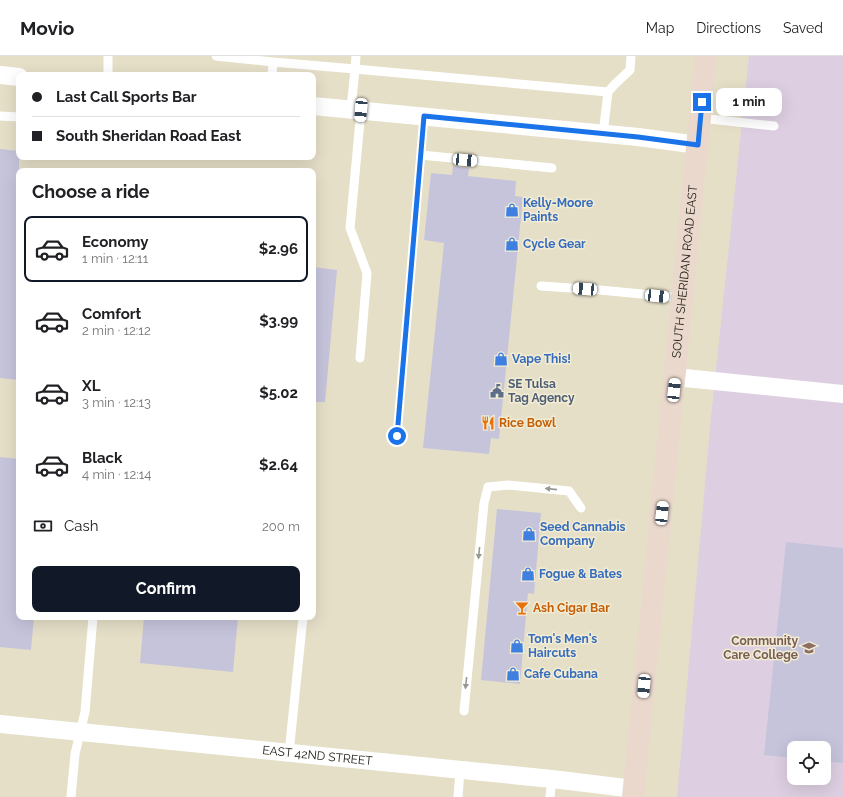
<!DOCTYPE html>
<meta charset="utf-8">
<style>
:root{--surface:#fff;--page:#f2f2f2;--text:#202124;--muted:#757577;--line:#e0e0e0;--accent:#111827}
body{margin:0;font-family:Raleway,sans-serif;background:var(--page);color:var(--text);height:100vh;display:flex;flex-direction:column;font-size:15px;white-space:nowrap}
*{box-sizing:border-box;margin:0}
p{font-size:13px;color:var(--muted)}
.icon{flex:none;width:22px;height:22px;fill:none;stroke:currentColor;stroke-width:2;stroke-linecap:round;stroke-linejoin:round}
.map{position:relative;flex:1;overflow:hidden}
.drawer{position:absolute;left:16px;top:112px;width:300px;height:452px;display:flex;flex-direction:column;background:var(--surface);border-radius:8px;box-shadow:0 4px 16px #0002}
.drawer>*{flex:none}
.guide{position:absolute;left:16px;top:16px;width:300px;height:88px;border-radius:8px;box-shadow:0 4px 16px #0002;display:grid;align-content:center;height:88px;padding:0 16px;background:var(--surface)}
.controls{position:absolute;left:787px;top:685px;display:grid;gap:8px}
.controls a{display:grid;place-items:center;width:44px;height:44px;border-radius:8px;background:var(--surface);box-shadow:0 4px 16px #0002;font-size:20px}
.end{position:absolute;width:18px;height:18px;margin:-9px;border:5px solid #1a73e8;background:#fff;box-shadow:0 0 0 2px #fff}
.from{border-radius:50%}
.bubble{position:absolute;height:28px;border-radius:8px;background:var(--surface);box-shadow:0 4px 16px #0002;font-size:13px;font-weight:700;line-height:28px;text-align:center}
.car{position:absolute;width:12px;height:24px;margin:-12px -6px;border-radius:5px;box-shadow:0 0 3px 1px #0007;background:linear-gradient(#fff 24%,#345 0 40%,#fff 0 76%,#345 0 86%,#fff 0)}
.guide b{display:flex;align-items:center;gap:14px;height:38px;font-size:15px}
.guide b+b{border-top:1px solid var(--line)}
.guide i{width:10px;height:10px;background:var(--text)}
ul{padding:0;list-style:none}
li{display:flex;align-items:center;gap:12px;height:66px;margin:0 8px 6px;padding:0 8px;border:2px solid transparent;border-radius:8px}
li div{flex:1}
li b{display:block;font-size:15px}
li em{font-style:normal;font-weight:700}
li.active{border-color:var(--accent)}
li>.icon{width:36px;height:36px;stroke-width:1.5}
h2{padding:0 16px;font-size:18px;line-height:48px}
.pay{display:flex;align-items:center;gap:10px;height:44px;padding:0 16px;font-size:15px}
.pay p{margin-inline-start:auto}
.primary-button{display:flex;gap:8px;margin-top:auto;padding:8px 16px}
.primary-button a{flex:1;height:46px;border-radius:8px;background:var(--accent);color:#fff;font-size:16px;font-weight:700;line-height:46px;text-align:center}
header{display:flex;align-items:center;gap:24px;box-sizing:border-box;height:56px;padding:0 20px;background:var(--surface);border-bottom:1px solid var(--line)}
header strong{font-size:19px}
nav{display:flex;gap:22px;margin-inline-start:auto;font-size:14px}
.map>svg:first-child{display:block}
</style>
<header>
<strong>Movio</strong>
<nav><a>Map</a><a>Directions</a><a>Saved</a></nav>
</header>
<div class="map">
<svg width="843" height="741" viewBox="0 0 843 741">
<rect width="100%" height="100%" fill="#e5dfc8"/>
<path fill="#ddcfe1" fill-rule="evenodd" d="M749,0H843V741H677L711,361ZM794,692H824V722H794Z"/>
<path fill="#c6c4db" d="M0,93L19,95V324L0,322Z
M453,110L469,112L468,120L516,125L515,140L523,141L499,383L491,382L489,398L423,392L444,187L424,184L431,117L452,119Z
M313,211L337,214L325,346H313Z
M0,401L19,403V561H34L31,594L0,591Z
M497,453L541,457L534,538L528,537L520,628L481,624Z
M786,486L843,492V707L824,705V692H794V702L764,699Z
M144,561H238L233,616L140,607Z"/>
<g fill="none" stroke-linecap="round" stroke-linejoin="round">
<path stroke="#fff" stroke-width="9" d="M216,0L273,6
M108,19V0
M272,19L273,6L355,13L356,0
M351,53L355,13L608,36
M0,60L19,61
M700,62L774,70
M603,78L608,36L615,28L630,14L631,0
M421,99L552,112
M541,230L600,234L683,242
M360,302L367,217L350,172L361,54
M397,380L424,60
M464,655L484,447L488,431L508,429L569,435L581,452
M289,697L303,561
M71,741L75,698L85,656L93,561
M458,741L460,715
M550,741L552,723"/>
<g stroke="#fff" stroke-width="18">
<path d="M0,19L19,21"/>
<path d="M313,50L638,81L698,89"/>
<path d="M675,321L843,338"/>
<path id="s1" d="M0,668L552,723L634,733"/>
</g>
<path stroke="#ead8cd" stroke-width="22" id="s2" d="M633,741L706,0"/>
</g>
<defs><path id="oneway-solid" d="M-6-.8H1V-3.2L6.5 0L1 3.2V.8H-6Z"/></defs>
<g fill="#989893">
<use href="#oneway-solid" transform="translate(551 433) rotate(-174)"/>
<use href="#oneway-solid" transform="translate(479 497) rotate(96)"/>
<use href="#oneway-solid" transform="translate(466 627) rotate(96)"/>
</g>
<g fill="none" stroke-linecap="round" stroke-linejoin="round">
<path stroke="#1a73e8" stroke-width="5" d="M397,380L424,60L638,81L698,89L702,46"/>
</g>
<defs>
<g id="shop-bare" transform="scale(1.08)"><path d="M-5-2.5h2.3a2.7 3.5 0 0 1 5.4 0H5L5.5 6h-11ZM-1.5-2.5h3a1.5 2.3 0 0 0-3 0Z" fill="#3f7fe0" stroke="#f2ecd4" stroke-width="2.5" paint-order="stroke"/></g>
<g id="civic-bare" transform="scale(1.08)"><path d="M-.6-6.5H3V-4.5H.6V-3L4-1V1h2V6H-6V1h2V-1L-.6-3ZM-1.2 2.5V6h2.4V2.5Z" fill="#5c6f8a" stroke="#f2ecd4" stroke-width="2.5" paint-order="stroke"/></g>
<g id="restaurant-bare" transform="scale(1.08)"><path d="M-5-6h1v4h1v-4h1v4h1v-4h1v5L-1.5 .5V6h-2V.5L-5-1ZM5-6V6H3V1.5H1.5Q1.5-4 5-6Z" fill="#e8710a" stroke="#f2ecd4" stroke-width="2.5" paint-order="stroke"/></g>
<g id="bar-bare" transform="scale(1.08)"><path d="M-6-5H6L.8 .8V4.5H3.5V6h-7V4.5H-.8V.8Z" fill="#e8710a" stroke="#f2ecd4" stroke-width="2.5" paint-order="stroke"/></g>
<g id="university-bare" transform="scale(1.08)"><path d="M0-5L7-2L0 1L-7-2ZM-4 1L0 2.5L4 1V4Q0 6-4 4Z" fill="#8d6e63" stroke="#f2ecd4" stroke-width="2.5" paint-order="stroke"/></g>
</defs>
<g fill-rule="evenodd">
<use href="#shop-bare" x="512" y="154"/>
<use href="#shop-bare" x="512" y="188"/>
<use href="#shop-bare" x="501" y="303"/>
<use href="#civic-bare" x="497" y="335"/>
<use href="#restaurant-bare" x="488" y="367"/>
<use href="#shop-bare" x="529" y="478"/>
<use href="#shop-bare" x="528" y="518"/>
<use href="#bar-bare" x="522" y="552"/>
<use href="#shop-bare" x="517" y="590"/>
<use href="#university-bare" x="809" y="592"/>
<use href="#shop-bare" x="513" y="618"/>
</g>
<g text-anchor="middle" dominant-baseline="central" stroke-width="3" stroke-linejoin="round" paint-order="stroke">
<g font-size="12" font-weight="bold" fill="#366cbe" stroke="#f2ecd4" text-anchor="start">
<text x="523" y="147">Kelly-Moore<tspan x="523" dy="14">Paints</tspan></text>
<text x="523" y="188">Cycle Gear</text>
<text x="512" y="303">Vape This!</text>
<text x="540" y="471">Seed Cannabis<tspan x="540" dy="14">Company</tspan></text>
<text x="539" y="518">Fogue &amp; Bates</text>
<text x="528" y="583">Tom's Men's<tspan x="528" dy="14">Haircuts</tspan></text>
<text x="524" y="618">Cafe Cubana</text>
</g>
<g font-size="12" fill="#1b1910" stroke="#f2ecd4">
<text stroke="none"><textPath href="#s2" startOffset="528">SOUTH SHERIDAN ROAD EAST</textPath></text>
<text stroke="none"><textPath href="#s1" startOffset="319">EAST 42ND STREET</textPath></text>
</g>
<g font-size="12" font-weight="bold" fill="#4e5e75" stroke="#f2ecd4" text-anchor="start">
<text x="508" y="328">SE Tulsa<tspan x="508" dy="14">Tag Agency</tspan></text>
</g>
<g font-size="12" font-weight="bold" fill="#c56008" stroke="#f2ecd4" text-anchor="start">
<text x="499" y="367">Rice Bowl</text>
<text x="533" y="552">Ash Cigar Bar</text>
</g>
<g font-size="12" font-weight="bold" fill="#785e54" stroke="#f2ecd4" text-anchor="end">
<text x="798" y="585">Community<tspan x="798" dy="14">Care College</tspan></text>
</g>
</g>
</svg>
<div class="controls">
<a><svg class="icon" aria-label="locate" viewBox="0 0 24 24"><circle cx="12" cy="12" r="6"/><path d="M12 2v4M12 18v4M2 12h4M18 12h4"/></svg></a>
</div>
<i class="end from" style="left:397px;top:380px"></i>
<i class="end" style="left:702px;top:46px"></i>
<div class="bubble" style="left:716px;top:32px;width:66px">1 min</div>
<i class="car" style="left:361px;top:54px;rotate:185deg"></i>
<i class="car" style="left:465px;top:104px;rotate:95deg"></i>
<i class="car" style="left:585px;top:233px;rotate:274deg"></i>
<i class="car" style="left:657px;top:240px;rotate:96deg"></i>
<i class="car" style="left:674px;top:334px;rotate:6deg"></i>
<i class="car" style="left:662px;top:457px;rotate:6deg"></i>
<i class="car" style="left:644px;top:630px;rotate:185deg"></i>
<div class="guide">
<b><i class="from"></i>Last Call Sports Bar</b>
<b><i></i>South Sheridan Road East</b>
</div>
<section class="drawer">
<h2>Choose a ride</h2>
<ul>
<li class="active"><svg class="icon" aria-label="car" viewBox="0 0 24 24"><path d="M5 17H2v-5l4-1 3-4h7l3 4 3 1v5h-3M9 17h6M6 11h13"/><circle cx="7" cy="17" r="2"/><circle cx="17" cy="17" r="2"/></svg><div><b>Economy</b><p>1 min · 12:11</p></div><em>$2.96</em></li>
<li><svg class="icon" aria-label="car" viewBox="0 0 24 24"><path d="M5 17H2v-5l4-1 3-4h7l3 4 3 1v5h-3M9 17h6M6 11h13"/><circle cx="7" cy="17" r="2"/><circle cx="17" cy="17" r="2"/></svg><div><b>Comfort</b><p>2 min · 12:12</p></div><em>$3.99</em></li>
<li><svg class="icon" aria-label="car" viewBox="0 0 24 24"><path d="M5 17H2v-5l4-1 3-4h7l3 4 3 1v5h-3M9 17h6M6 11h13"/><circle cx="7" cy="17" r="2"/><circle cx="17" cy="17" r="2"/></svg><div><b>XL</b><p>3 min · 12:13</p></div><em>$5.02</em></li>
<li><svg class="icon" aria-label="car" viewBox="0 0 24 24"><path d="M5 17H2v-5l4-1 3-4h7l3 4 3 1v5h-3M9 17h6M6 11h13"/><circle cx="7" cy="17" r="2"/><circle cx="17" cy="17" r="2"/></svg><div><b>Black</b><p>4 min · 12:14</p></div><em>$2.64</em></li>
</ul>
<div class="pay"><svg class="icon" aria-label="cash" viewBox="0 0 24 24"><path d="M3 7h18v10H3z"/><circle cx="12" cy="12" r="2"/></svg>Cash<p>200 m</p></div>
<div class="primary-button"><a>Confirm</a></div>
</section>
</div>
